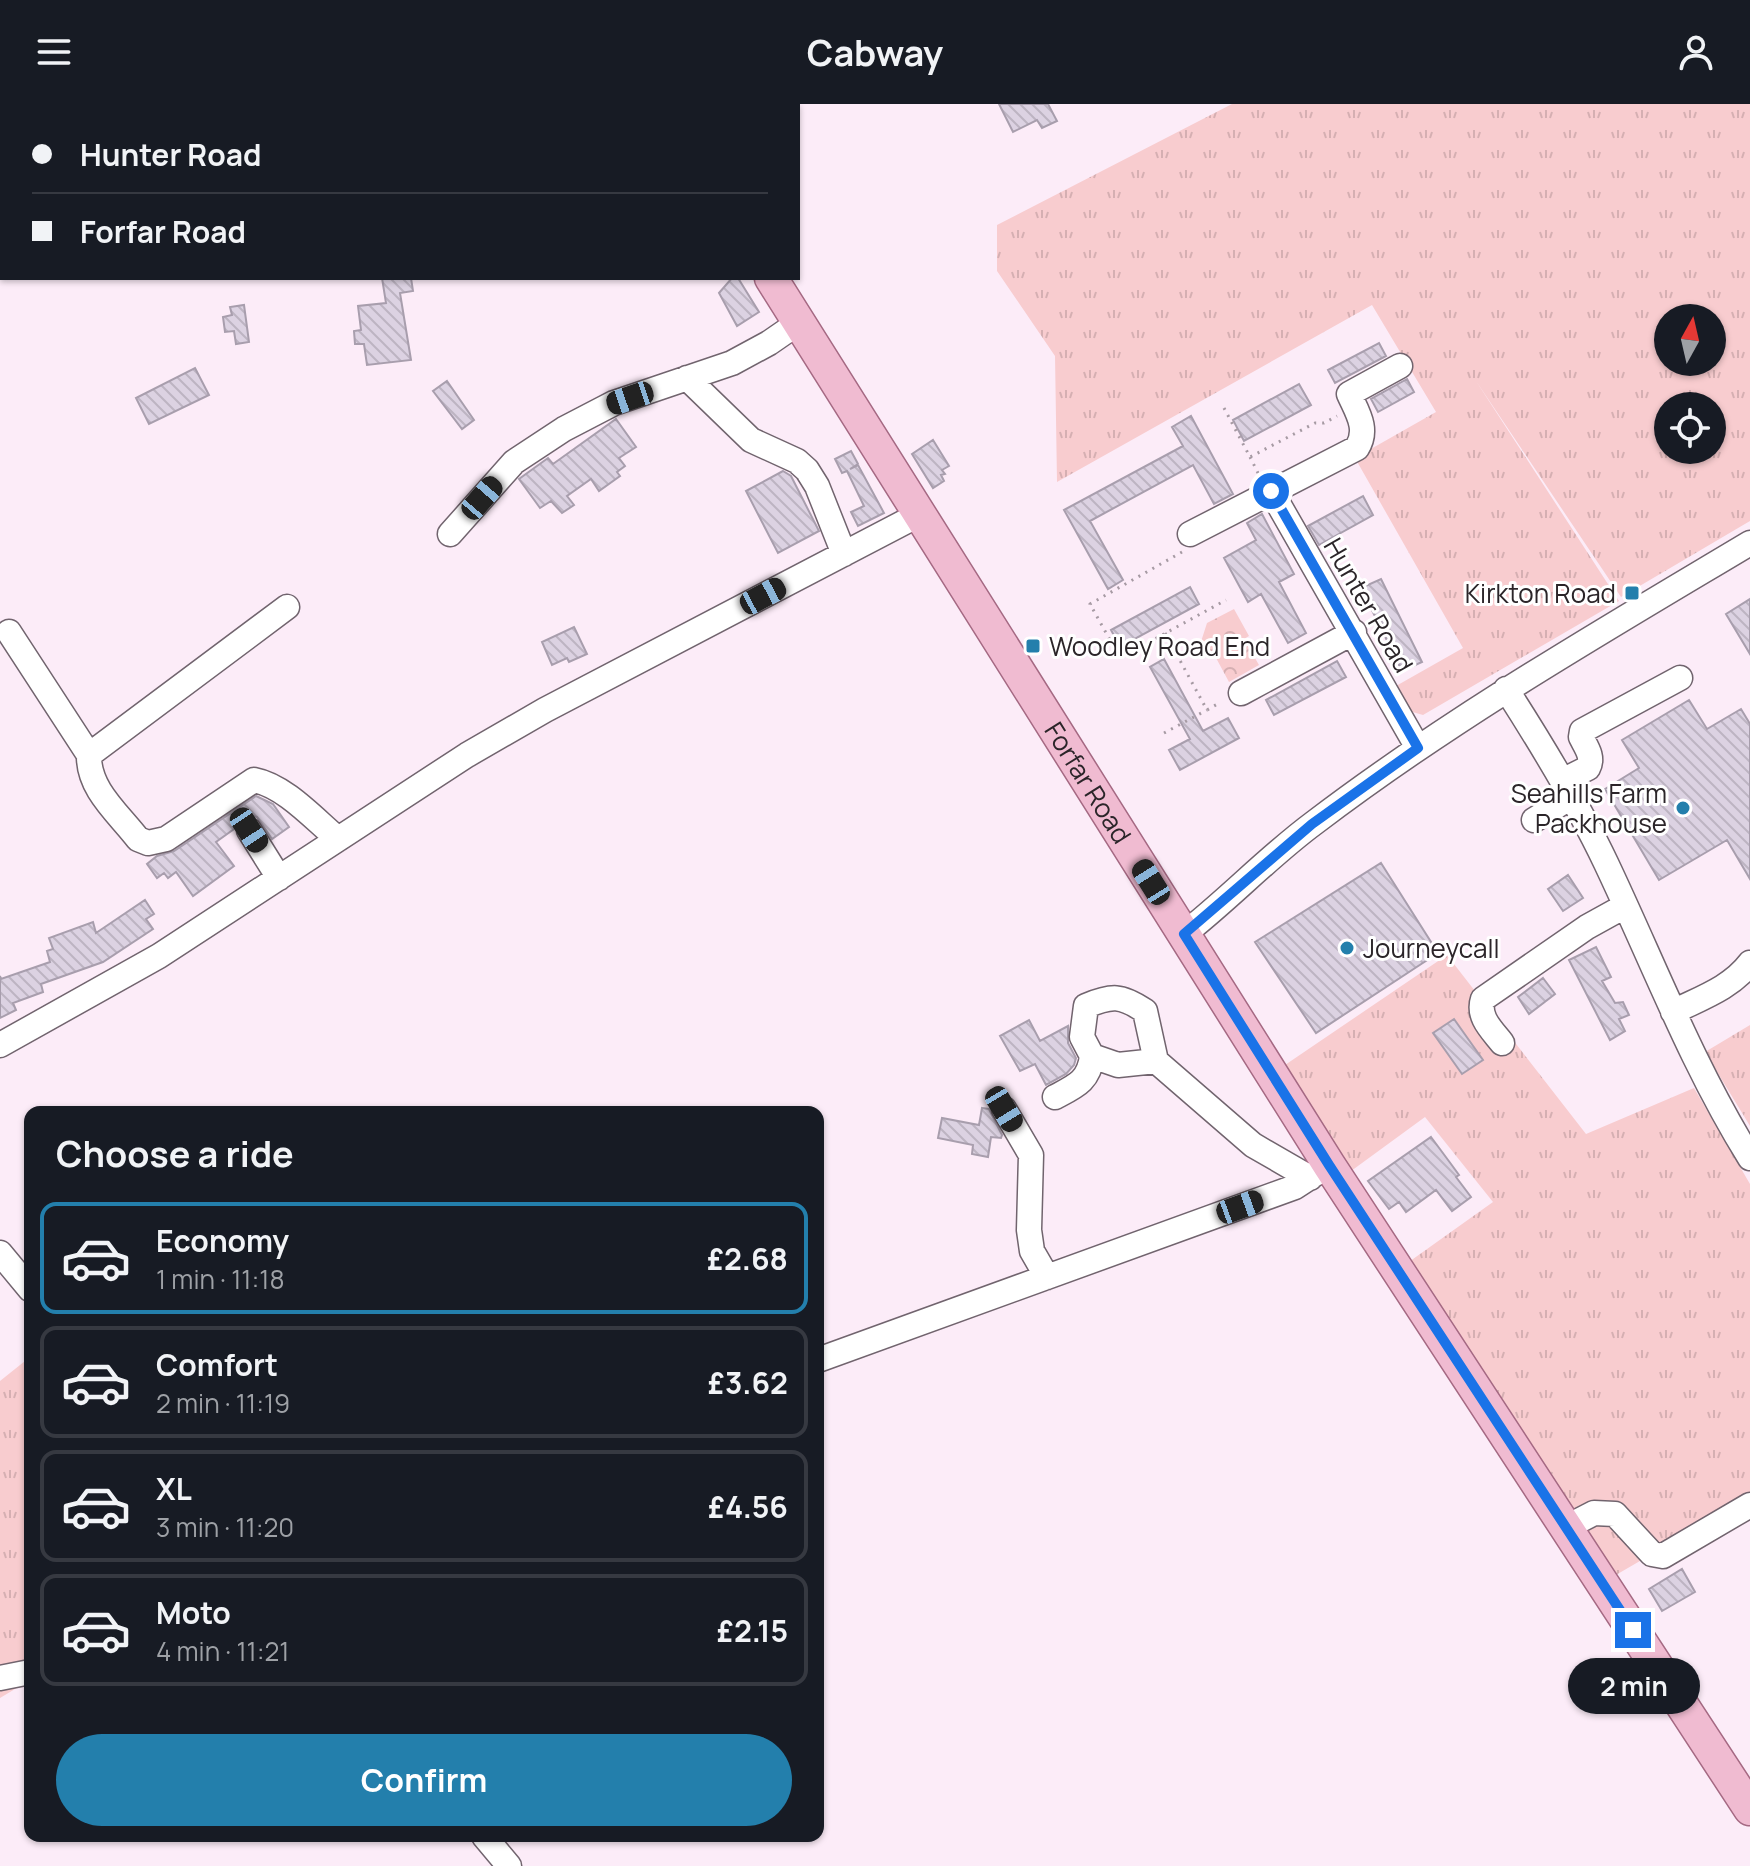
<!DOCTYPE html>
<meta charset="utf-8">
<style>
:root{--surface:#171b24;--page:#242831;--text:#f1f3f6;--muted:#9ea1a6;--line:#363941;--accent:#237fac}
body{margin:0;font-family:Manrope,sans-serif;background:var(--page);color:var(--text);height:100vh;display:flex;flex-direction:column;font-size:30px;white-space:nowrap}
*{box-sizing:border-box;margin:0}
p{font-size:26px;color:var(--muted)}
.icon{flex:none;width:44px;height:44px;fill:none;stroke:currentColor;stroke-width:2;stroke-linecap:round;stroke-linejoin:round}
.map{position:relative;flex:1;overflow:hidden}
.sheet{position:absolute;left:24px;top:1002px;width:800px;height:736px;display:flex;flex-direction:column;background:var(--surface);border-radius:16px;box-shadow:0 2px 6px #0004}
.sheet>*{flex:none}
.banner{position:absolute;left:0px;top:0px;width:800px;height:176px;box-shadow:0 2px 6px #0004;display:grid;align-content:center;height:176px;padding:0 32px;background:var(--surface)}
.needle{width:52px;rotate:8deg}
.buttons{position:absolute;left:1654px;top:200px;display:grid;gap:16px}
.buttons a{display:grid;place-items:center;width:72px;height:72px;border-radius:50%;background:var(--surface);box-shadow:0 2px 6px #0004;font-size:40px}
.end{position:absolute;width:36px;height:36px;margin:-18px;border:10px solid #1a73e8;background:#fff;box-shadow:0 0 0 4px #fff}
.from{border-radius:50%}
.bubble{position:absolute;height:56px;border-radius:28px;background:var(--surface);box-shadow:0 2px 6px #0004;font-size:26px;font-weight:700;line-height:56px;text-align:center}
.car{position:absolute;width:24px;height:48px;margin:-24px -12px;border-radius:10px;box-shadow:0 0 6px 2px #0007;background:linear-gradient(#222 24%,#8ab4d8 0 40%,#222 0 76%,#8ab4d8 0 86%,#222 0)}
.banner b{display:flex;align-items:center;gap:28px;height:76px;font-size:30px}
.banner b+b{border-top:2px solid var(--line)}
.banner i{width:20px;height:20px;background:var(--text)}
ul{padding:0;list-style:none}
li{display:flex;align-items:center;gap:24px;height:112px;margin:0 16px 12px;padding:0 16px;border:4px solid var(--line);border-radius:16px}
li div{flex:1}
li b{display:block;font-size:30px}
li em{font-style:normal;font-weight:700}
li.active{border-color:var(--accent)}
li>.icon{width:72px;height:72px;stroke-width:1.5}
h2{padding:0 32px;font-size:36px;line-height:96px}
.action{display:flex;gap:16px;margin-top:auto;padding:16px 32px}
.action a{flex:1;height:92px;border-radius:48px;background:var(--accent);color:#fff;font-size:32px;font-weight:700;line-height:92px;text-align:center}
header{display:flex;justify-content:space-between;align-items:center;height:104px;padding:0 32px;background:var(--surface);font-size:36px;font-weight:700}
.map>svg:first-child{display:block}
</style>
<header><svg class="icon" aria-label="menu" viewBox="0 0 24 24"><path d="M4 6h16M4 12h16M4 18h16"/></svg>Cabway<svg class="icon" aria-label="person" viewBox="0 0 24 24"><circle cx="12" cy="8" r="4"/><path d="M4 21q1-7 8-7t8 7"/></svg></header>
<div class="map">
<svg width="1750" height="1762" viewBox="0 0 1750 1762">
<defs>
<pattern id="grass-tufts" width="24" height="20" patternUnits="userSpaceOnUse" patternTransform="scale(2)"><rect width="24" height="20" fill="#f8cccf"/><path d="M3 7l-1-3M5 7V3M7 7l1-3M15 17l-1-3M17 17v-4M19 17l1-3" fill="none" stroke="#d5afb2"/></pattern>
<pattern id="park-crowns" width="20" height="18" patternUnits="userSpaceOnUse" patternTransform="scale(2)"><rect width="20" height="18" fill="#f8cccf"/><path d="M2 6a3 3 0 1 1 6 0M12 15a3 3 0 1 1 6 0" fill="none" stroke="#d5afb2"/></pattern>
<pattern id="building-back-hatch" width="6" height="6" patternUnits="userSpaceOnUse" patternTransform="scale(2)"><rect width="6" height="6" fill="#dcd2e2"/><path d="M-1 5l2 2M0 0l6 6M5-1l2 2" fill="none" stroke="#bdb4c2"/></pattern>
</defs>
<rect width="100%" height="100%" fill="#fcecf8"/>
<path fill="url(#grass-tufts)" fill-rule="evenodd" d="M1232,0H1750V417L1621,493L1476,277L1619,497L1423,611L1409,607L1396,582L1463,544L1355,354L1436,308L1372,201L1057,378L1055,252L997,167V121ZM1668,214H1712V258H1668ZM1668,302H1712V346H1668Z
M1447,851L1586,1030L1694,984L1750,1080V1393L1609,1475L1406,1160L1493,1098L1425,1013L1347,1070L1285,961Z
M1750,921V1022L1705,948Z
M30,1253V1576L0,1594V1277Z"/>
<path fill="url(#park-crowns)" d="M1234,505L1249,532L1244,535L1259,561L1229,578L1215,552L1198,547L1207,519Z"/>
<path fill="url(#building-back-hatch)" stroke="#a89ead" stroke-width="2" d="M999,0H1048L1057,17L1042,24L1037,16L1013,28Z
M382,174H411L413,187L400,189L411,256L367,261L364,240H355L354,227L361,226L358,202L386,199Z
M732,174H738L759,208L737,222L719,189Z
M244,201L249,238L236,240L234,227L225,228L223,213L232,211L230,203Z
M1379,239L1386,252L1335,279L1328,266Z
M195,264L209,291L149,320L136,294Z
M1407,275L1414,288L1378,308L1371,295Z
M447,277L474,316L462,325L433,287Z
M1299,280L1311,301L1244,337L1233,316Z
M1191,312L1233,390L1214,400L1193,361L1090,417L1123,476L1108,485L1064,406L1183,342L1172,323Z
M616,315L636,343L619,354L625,362L617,368L620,372L599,387L591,375L567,392L574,401L562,409L551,397L540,404L519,375L548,354L553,360Z
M933,336L949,362L942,366L945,370L941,371L944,377L933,384L912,350Z
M851,347L858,360L850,365L858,361L884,409L858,422L851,408L864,402L847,367L842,369L835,355Z
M783,367L791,372L819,427L778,449L746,387Z
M1363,392L1373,411L1319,441L1308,422Z
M1262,410L1294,470L1279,478L1306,529L1288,539L1261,490L1248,498L1224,454L1256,436L1247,419Z
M1381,475L1422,558L1402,567L1361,484Z
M1190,483L1199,500L1120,543L1111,526Z
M1750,495V550L1726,510Z
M574,523L587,550L569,558L567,554L552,561L542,538Z
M1164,555L1203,627L1228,614L1239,634L1180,666L1169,646L1190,635L1150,563Z
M1337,557L1346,573L1274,611L1266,596Z
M1689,596L1707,625L1741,605L1750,620V775L1727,736L1659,776L1605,685L1639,664L1622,636Z
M256,692L273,700L289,723L272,735L257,713L249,711L240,714L234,725L216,738L234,762L193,792L176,768L168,774L164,769L157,774L147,760L157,752L174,747Z
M1381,759L1438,849L1316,929L1255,838Z
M1568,771L1583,794L1563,807L1548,785Z
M145,796L154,810L146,815L153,825L103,858L41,880L43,888L13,899L16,906L0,914V872L1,875L50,858L47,847L53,845L49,834L93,818L96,829Z
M1596,843L1611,873L1602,877L1615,899L1623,898L1629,911L1619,915L1625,927L1610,936L1569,856Z
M1543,874L1555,890L1529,910L1518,893Z
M1454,915L1483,956L1462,970L1433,929Z
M1029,916L1040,937L1068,922V939L1076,954L1074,961L1066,970L1046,981L1035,960L1020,967L1000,932Z
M982,1004L989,1005L1002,1031L1001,1034L991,1033L988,1053L972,1050L973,1041L938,1034L942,1014L979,1021Z
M1431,1033L1451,1060L1459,1071L1456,1073L1471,1093L1452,1107L1436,1086L1406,1108L1399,1098L1389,1105L1368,1077Z
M1682,1465L1695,1488L1662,1507L1649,1485Z"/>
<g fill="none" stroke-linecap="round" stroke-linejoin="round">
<g stroke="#71646e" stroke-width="27">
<path id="minor" d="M698,2L702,0
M687,274L751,336L797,357L807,366L817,382L844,450
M1271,387L1418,644
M450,430L514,358L564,325L614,299L732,259L769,239L798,219
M1190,430L1357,344C1369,325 1357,308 1349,290L1400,262
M287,503L89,651C88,685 118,709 138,735L148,739L166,735L254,676C285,682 314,715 338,735
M9,528L89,651
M1506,585C1542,641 1577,698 1606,759C1653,858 1692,961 1750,1054
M1241,589L1354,528
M1562,677L1588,664C1594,653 1586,643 1581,633L1582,627L1680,574
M1534,716L1571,693
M249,726L279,774
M1184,830C1229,795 1268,753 1314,719C1452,614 1601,528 1750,439
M1673,908C1701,894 1731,884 1750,859
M1502,939C1492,926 1477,913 1483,895L1587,823L1625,802
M0,941L159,852L467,651L545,606L920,410
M1156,957L1145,907C1121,891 1112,891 1086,902L1082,933L1092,952L1118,961L1156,957L1253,1041L1310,1074
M1055,993C1076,982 1089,977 1092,952
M1004,1005L1031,1051L1029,1126L1032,1147L1047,1173
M0,1149L30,1185
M818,1256L1295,1083L1329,1061
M1565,1424L1594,1409L1615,1410L1652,1450L1663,1452L1750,1401
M0,1574L30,1568
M484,1732L509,1762"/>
</g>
<g stroke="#a56983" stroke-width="35">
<g id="major">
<path d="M665,0L666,2"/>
<path id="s1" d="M771,174L1329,1061L1750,1705"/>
</g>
</g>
<path stroke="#a69aa3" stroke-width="3" stroke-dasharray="2 6" stroke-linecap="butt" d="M1224,304L1250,353L1315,319H1324L1337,312
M1250,353L1259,371
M1182,448L1090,500L1120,554L1226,496
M1165,529L1207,606L1221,598
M1164,629L1207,606"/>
<use href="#minor" stroke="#fff" stroke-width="24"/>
<use href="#major" stroke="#f0bbd1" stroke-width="32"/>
</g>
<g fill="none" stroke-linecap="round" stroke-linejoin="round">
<path stroke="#1a73e8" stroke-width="10" d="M1271,387L1418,644L1312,720L1184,830L1329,1061L1633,1526"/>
</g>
<g fill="#237fac" stroke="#fff" stroke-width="3">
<rect x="1624" y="481" width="16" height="16" rx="4"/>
<rect x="1025" y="534" width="16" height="16" rx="4"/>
<circle cx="1683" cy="704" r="8"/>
<circle cx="1347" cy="844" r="8"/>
</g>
<g text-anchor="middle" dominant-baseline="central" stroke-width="6" stroke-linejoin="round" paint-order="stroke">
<g font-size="26" fill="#2b2529" stroke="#fff" text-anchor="end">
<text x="1616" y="489">Kirkton Road</text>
<text x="1049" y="542" text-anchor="start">Woodley Road End</text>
<text x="1667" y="689">Seahills Farm<tspan x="1667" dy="30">Packhouse</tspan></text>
<text x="1363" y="844" text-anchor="start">Journeycall</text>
</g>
<g font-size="26" fill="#2b2529" stroke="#fff">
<text transform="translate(1369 501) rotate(60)">Hunter Road</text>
<text stroke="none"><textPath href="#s1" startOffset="596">Forfar Road</textPath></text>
</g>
</g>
</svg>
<div class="buttons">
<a><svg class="needle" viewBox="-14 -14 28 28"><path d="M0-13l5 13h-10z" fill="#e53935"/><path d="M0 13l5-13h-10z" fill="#9ea1a6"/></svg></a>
<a><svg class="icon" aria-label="locate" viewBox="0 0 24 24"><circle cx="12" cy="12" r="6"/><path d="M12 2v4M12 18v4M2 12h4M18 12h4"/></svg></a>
</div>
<i class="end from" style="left:1271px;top:387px"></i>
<i class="end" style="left:1633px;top:1526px"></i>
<div class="bubble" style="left:1568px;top:1554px;width:132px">2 min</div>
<i class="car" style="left:630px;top:294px;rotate:251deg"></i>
<i class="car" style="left:482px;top:394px;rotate:41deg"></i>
<i class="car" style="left:763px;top:492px;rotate:62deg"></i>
<i class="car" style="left:249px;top:726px;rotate:147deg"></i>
<i class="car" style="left:1151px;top:778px;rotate:328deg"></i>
<i class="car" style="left:1004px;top:1005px;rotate:149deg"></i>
<i class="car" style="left:1240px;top:1103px;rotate:70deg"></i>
<div class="banner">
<b><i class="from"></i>Hunter Road</b>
<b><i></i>Forfar Road</b>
</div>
<section class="sheet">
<h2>Choose a ride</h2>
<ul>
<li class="active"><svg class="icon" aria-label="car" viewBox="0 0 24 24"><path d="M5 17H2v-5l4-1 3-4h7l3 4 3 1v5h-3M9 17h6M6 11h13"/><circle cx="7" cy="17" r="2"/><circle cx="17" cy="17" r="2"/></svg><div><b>Economy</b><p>1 min · 11:18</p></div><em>£2.68</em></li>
<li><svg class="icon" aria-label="car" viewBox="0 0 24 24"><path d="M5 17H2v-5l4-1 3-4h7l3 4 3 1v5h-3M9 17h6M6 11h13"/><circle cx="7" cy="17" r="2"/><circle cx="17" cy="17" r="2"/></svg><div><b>Comfort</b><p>2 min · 11:19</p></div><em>£3.62</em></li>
<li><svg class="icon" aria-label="car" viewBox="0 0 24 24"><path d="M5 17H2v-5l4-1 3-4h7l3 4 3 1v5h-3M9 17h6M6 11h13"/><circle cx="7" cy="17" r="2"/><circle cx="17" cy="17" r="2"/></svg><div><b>XL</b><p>3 min · 11:20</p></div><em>£4.56</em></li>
<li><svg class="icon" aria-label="car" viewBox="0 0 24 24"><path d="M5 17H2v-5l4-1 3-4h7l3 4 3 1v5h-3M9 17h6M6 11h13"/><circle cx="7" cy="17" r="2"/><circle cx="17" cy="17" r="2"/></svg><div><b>Moto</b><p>4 min · 11:21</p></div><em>£2.15</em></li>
</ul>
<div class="action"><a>Confirm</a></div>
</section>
</div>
